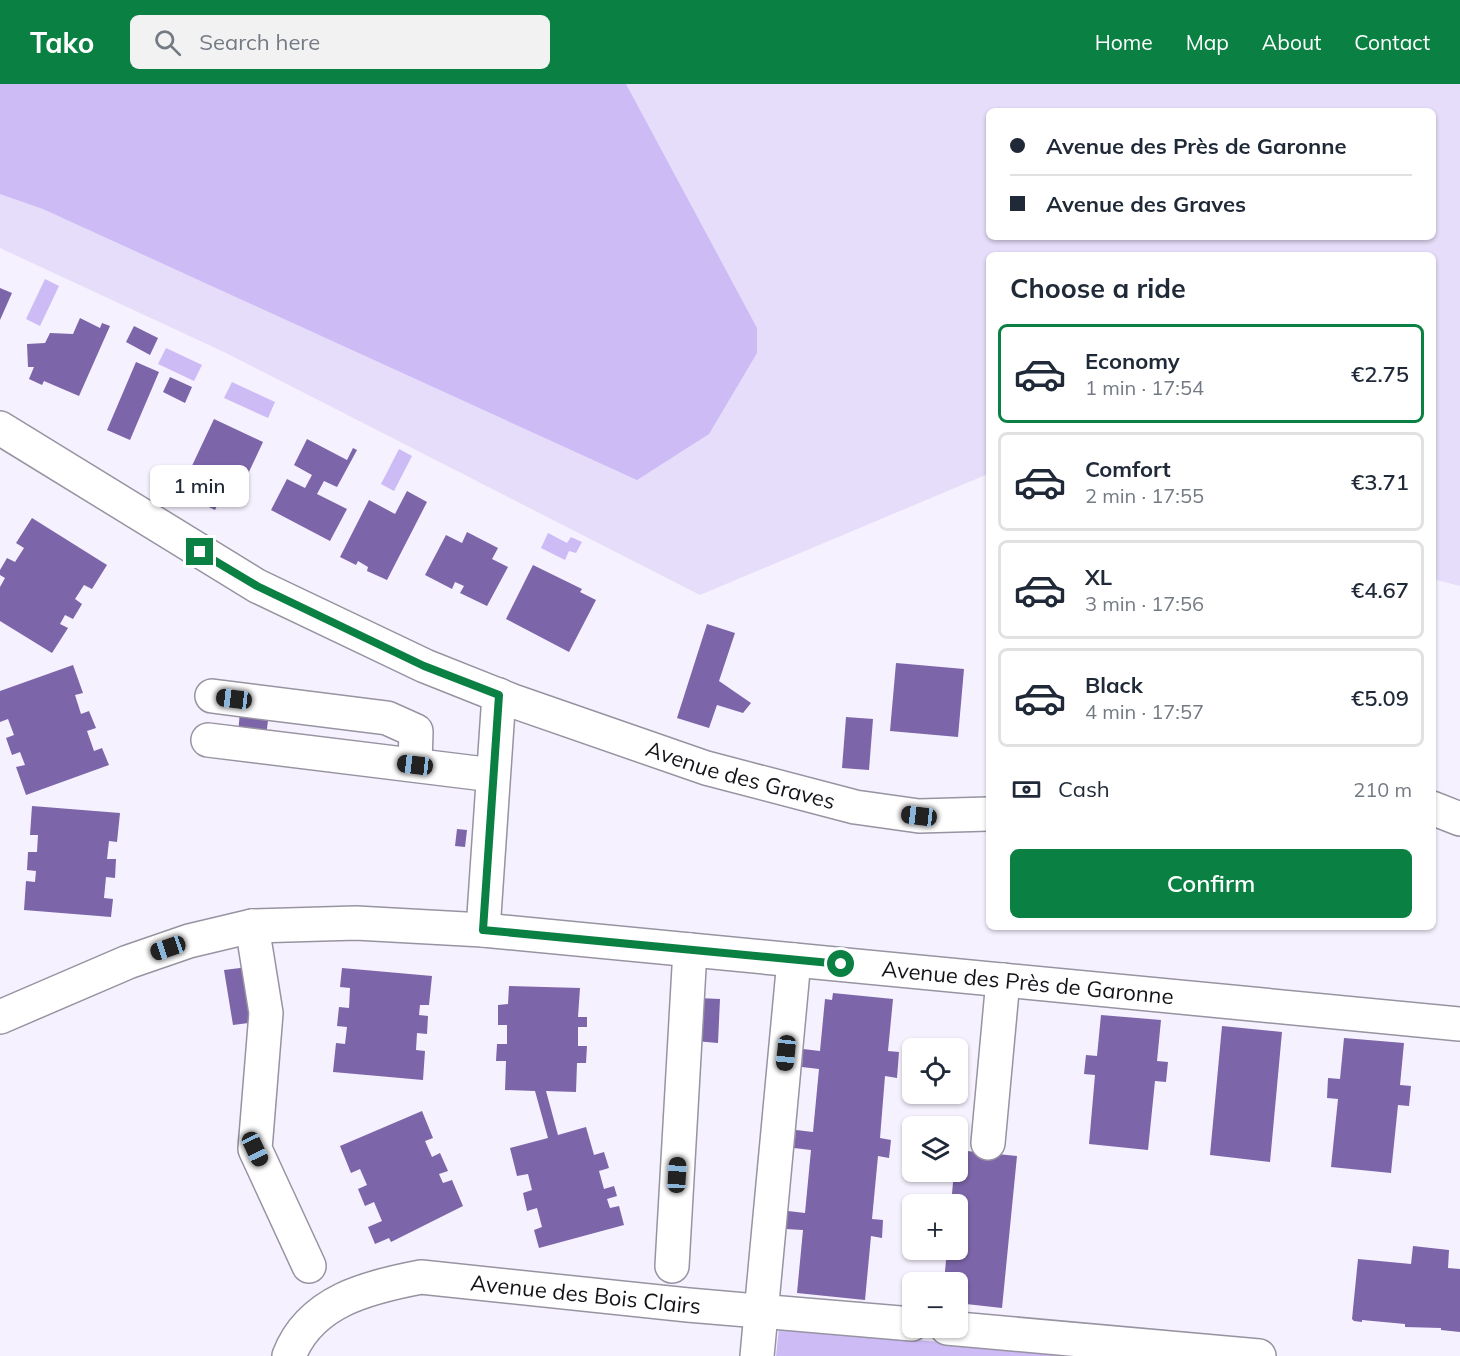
<!DOCTYPE html>
<meta charset="utf-8">
<style>
:root{--surface:#fff;--page:#f2f2f3;--text:#1f2937;--muted:#747a83;--line:#e0e1e3;--accent:#0b8043}
body{margin:0;font-family:Mulish,sans-serif;background:var(--page);color:var(--text);height:100vh;display:flex;flex-direction:column;font-size:22px;white-space:nowrap}
*{box-sizing:border-box;margin:0}
p{font-size:20px;color:var(--muted)}
.icon{flex:none;width:33px;height:33px;fill:none;stroke:currentColor;stroke-width:2;stroke-linecap:round;stroke-linejoin:round}
.map{position:relative;flex:1;overflow:hidden}
.drawer{position:absolute;left:986px;top:168px;width:450px;height:678px;display:flex;flex-direction:column;background:var(--surface);border-radius:9px;box-shadow:0 2px 4px #0004}
.drawer>*{flex:none}
.top-card{position:absolute;left:986px;top:24px;width:450px;height:132px;border-radius:9px;box-shadow:0 2px 4px #0004;display:grid;align-content:center;height:132px;padding:0 24px;background:var(--surface)}
.buttons{position:absolute;left:902px;top:954px;display:grid;gap:12px}
.buttons a{display:grid;place-items:center;width:66px;height:66px;border-radius:9px;background:var(--surface);box-shadow:0 2px 4px #0004;font-size:30px}
.end{position:absolute;width:27px;height:27px;margin:-14px;border:8px solid #0b8043;background:#fff;box-shadow:0 0 0 3px #fff}
.from{border-radius:50%}
.bubble{position:absolute;height:42px;border-radius:9px;background:var(--surface);box-shadow:0 2px 4px #0004;font-size:20px;font-weight:600;line-height:42px;text-align:center}
.car{position:absolute;width:18px;height:36px;margin:-18px -9px;border-radius:8px;box-shadow:0 0 4px 2px #0007;background:linear-gradient(#222 24%,#8ab4d8 0 40%,#222 0 76%,#8ab4d8 0 86%,#222 0)}
.top-card b{display:flex;align-items:center;gap:21px;height:57px;font-size:22px}
.top-card b+b{border-top:2px solid var(--line)}
.top-card i{width:15px;height:15px;background:var(--text)}
ul{padding:0;list-style:none}
li{display:flex;align-items:center;gap:18px;height:99px;margin:0 12px 9px;padding:0 12px;border:3px solid var(--line);border-radius:9px}
li div{flex:1}
li b{display:block;font-size:22px}
li em{font-style:normal;font-weight:600}
li.selected{border-color:var(--accent)}
li>.icon{width:54px;height:54px;stroke-width:1.5}
h2{padding:0 24px;font-size:27px;line-height:72px}
.pay{display:flex;align-items:center;gap:15px;height:66px;padding:0 24px;font-size:22px}
.pay p{margin-inline-start:auto}
.cta{display:flex;gap:12px;margin-top:auto;padding:12px 24px}
.cta a{flex:1;height:69px;border-radius:9px;background:var(--accent);color:#fff;font-size:24px;font-weight:600;line-height:69px;text-align:center}
header{display:flex;align-items:center;gap:36px;box-sizing:border-box;height:84px;padding:0 30px;background:var(--accent);color:#fff}
header strong{font-size:28px}
nav{display:flex;gap:33px;margin-inline-start:auto;font-size:21px}
.search{width:420px;height:54px;background:var(--page);display:flex;align-items:center;gap:15px;box-sizing:border-box;padding:0 21px;border-radius:9px;color:var(--muted);font-size:22px}
.map>svg:first-child{display:block}
</style>
<header>
<strong>Tako</strong>
<div class="search"><svg class="icon" aria-label="search" viewBox="0 0 24 24"><circle cx="10" cy="10" r="6"/><path d="M15 15l6 6"/></svg>Search here</div>
<nav><a>Home</a><a>Map</a><a>About</a><a>Contact</a></nav>
</header>
<div class="map">
<svg width="1460" height="1272" viewBox="0 0 1460 1272">
<rect width="100%" height="100%" fill="#f5f1fe"/>
<path fill="#e5ddf9" fill-rule="evenodd" d="M0,0H1460V502L1433,495L1432,171H988V390L700,511L224,268L0,164ZM988,27H1432V153H988Z"/>
<path fill="#cdbbf6" d="M0,0H626L757,244V269L709,350L637,396L43,125L0,110Z
M45,195L59,202L40,242L26,235Z
M166,264L202,281L194,297L158,280Z
M232,298L275,318L268,334L224,314Z
M399,365L412,372L394,407L381,400Z
M548,449L567,459L571,453L582,458L576,469L569,467L565,476L541,464Z
M779,1243L1086,1272H776Z"/>
<path fill="#7c65a8" d="M0,204L12,209L0,236Z
M80,234L100,244L102,239L110,242L79,312L44,297L42,301L29,295L34,283H28L27,260L45,259L50,249L73,250Z
M134,242L158,254L150,271L126,258Z
M136,278L159,288L130,356L107,346Z
M170,293L192,303L185,319L163,308Z
M214,335L263,358L239,409L226,403L215,426L188,413L198,390L190,386Z
M307,355L347,376L353,364L357,366L337,403L324,397L317,410L347,425L330,457L271,426L287,395L305,404L312,391L294,381Z
M407,407L427,418L387,496L367,487L368,483L358,477L356,481L340,473L369,416L395,430Z
M32,434L107,481L92,505L84,501L75,515L82,520L73,535L65,531L60,540L68,544L52,569L0,537V503L5,494L0,491V486L7,474L15,478L24,464L16,459Z
M467,448L498,464L492,475L508,483L487,522L460,509L464,502L455,498L452,505L425,491L446,451L462,459Z
M533,481L582,505L580,508L596,516L569,568L506,535Z
M707,540L735,549L719,597L751,619L743,629L717,621L709,644L677,634Z
M896,579L964,585L958,653L890,647Z
M73,581L83,609L75,611L81,630L89,627L96,644L87,647L94,667L102,664L109,681L26,711L16,683L25,681L20,668L12,671L6,654L14,651L8,635L0,638V607Z
M240,627L269,629L266,652L238,650Z
M846,633L873,635L869,686L842,684Z
M32,722L120,729L117,758L109,757L107,775H116L115,794L106,793L104,814L113,815L111,833L24,826L26,797L35,798L36,787L27,786L28,768H37L38,751H30Z
M457,745L467,746L465,763L455,762Z
M248,883L256,938L233,941L224,886Z
M342,884L432,892L429,921H420L419,931L428,932L427,950L417,949L416,966L425,967L423,996L333,988L336,959L345,960L347,943L337,942L339,923L349,924L350,904L340,903Z
M509,902L580,904L578,933H587V943H578V962H587L586,979H577L576,1008L546,1007L558,1051L586,1043L594,1071L604,1068L609,1084L599,1087L604,1105L614,1102L617,1112L607,1115L610,1124L619,1122L624,1141L539,1164L534,1146L542,1143L537,1124L527,1127L523,1109L532,1106L528,1090L517,1092L510,1064L548,1054L535,1007L505,1006L506,977H496L497,960H507V941H498V921L508,920Z
M833,909L893,915L888,967L899,968L897,994L885,992L880,1054L891,1056L889,1074L878,1072L872,1135L883,1136L882,1154L871,1152L865,1216L797,1209L803,1146L786,1145L788,1127L805,1129L811,1066L794,1064L796,1046L813,1048L819,985L802,983L803,965L820,967L825,915L832,916Z
M698,914L720,915L718,959L695,957Z
M1101,931L1161,936L1157,977L1168,978L1166,998L1155,997L1148,1066L1089,1060L1095,991L1084,990L1086,971L1097,972Z
M1222,942L1282,948L1270,1078L1210,1071Z
M1344,954L1404,959L1400,1001L1411,1002L1409,1022L1398,1021L1391,1089L1331,1083L1338,1015L1327,1014L1328,994L1340,995Z
M422,1027L433,1054L425,1057L432,1073L440,1069L448,1087L439,1090L443,1099L452,1096L463,1122L391,1158L389,1154L375,1160L368,1143L382,1137L374,1118L365,1122L358,1105L367,1101L360,1085L351,1089L340,1062Z
M957,1066L1017,1072L1002,1224L957,1219V1198H944L947,1166H957V1120H951L954,1088H957Z
M1413,1162L1449,1166L1448,1184L1460,1185V1248L1441,1246V1244L1405,1243V1240L1362,1236V1238L1354,1237L1352,1235L1358,1175L1411,1180Z"/>
<g fill="none" stroke-linecap="round" stroke-linejoin="round">
<g stroke="#9793a1" stroke-width="36">
<g id="minor">
<path id="s1" d="M0,344L257,502L425,582L513,617L706,684L855,723L919,732L988,730"/>
<path d="M212,612L387,634L416,647L415,681"/>
<path d="M208,656L493,691"/>
<path d="M1432,724L1460,735"/>
<path d="M252,842L266,929L255,1065L309,1182"/>
<path d="M483,846L499,611"/>
<path id="s2" d="M0,933L128,878L189,857L252,842L356,839L483,846L1460,940"/>
<path d="M988,1059L1003,896"/>
<path d="M672,1182L690,866"/>
<path d="M947,1244L1259,1272"/>
<path id="s3" d="M289,1272C310,1217 368,1203 421,1193L688,1221L912,1240"/>
<path d="M757,1272L794,876"/>
</g>
</g>
<use href="#minor" stroke="#fff" stroke-width="33"/>
</g>
<g fill="none" stroke-linecap="round" stroke-linejoin="round">
<path stroke="#0b8043" stroke-width="8" d="M200,468L257,502L424,582L499,611L483,846L841,880"/>
</g>
<g text-anchor="middle" dominant-baseline="central" stroke-width="6" stroke-linejoin="round" paint-order="stroke">
<g font-size="22" fill="#151319" stroke="#fff">
<text stroke="none"><textPath href="#s1" startOffset="822">Avenue des Graves</textPath></text>
<text stroke="none"><textPath href="#s2" startOffset="1047">Avenue des Près de Garonne</textPath></text>
<text stroke="none"><textPath href="#s3" startOffset="327">Avenue des Bois Clairs</textPath></text>
</g>
</g>
</svg>
<div class="buttons">
<a><svg class="icon" aria-label="locate" viewBox="0 0 24 24"><circle cx="12" cy="12" r="6"/><path d="M12 2v4M12 18v4M2 12h4M18 12h4"/></svg></a>
<a><svg class="icon" aria-label="layers" viewBox="0 0 24 24"><path d="M12 4l9 5-9 5-9-5zM3 14l9 5 9-5"/></svg></a>
<a>+</a>
<a>−</a>
</div>
<i class="end from" style="left:841px;top:880px"></i>
<i class="end" style="left:200px;top:468px"></i>
<div class="bubble" style="left:150px;top:381px;width:99px">1 min</div>
<i class="car" style="left:234px;top:615px;rotate:277deg"></i>
<i class="car" style="left:415px;top:681px;rotate:277deg"></i>
<i class="car" style="left:919px;top:732px;rotate:277deg"></i>
<i class="car" style="left:168px;top:864px;rotate:251deg"></i>
<i class="car" style="left:786px;top:969px;rotate:186deg"></i>
<i class="car" style="left:255px;top:1065px;rotate:155deg"></i>
<i class="car" style="left:677px;top:1091px;rotate:3deg"></i>
<div class="top-card">
<b><i class="from"></i>Avenue des Près de Garonne</b>
<b><i></i>Avenue des Graves</b>
</div>
<section class="drawer">
<h2>Choose a ride</h2>
<ul>
<li class="selected"><svg class="icon" aria-label="car" viewBox="0 0 24 24"><path d="M5 17H2v-5l4-1 3-4h7l3 4 3 1v5h-3M9 17h6M6 11h13"/><circle cx="7" cy="17" r="2"/><circle cx="17" cy="17" r="2"/></svg><div><b>Economy</b><p>1 min · 17:54</p></div><em>€2.75</em></li>
<li><svg class="icon" aria-label="car" viewBox="0 0 24 24"><path d="M5 17H2v-5l4-1 3-4h7l3 4 3 1v5h-3M9 17h6M6 11h13"/><circle cx="7" cy="17" r="2"/><circle cx="17" cy="17" r="2"/></svg><div><b>Comfort</b><p>2 min · 17:55</p></div><em>€3.71</em></li>
<li><svg class="icon" aria-label="car" viewBox="0 0 24 24"><path d="M5 17H2v-5l4-1 3-4h7l3 4 3 1v5h-3M9 17h6M6 11h13"/><circle cx="7" cy="17" r="2"/><circle cx="17" cy="17" r="2"/></svg><div><b>XL</b><p>3 min · 17:56</p></div><em>€4.67</em></li>
<li><svg class="icon" aria-label="car" viewBox="0 0 24 24"><path d="M5 17H2v-5l4-1 3-4h7l3 4 3 1v5h-3M9 17h6M6 11h13"/><circle cx="7" cy="17" r="2"/><circle cx="17" cy="17" r="2"/></svg><div><b>Black</b><p>4 min · 17:57</p></div><em>€5.09</em></li>
</ul>
<div class="pay"><svg class="icon" aria-label="cash" viewBox="0 0 24 24"><path d="M3 7h18v10H3z"/><circle cx="12" cy="12" r="2"/></svg>Cash<p>210 m</p></div>
<div class="cta"><a>Confirm</a></div>
</section>
</div>
